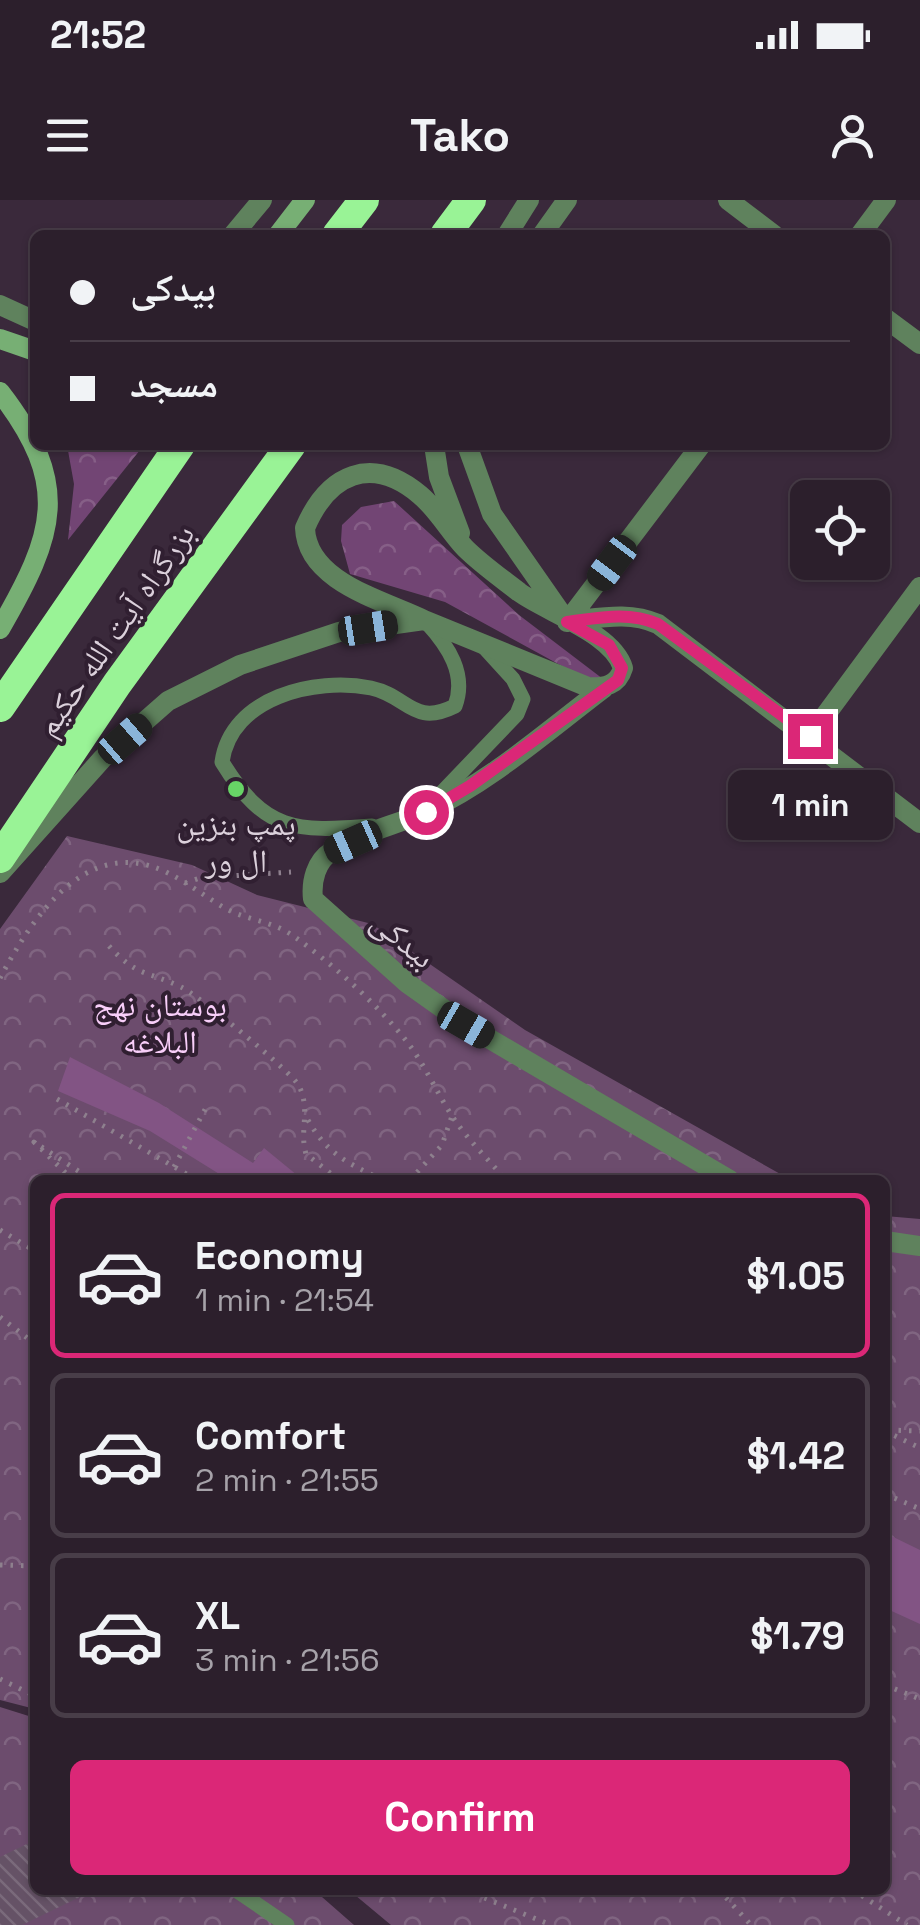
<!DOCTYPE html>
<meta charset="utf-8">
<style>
:root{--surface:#2c1f2c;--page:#342734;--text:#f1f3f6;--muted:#a6a2a9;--line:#483d48;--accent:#db2777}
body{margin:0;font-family:"Space Grotesk","Noto Naskh Arabic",sans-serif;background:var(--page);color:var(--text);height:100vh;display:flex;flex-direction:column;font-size:38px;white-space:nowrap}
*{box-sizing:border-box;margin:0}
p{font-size:32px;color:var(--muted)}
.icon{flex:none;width:55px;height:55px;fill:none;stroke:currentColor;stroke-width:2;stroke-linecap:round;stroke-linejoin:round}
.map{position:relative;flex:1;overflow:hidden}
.drawer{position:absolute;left:30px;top:975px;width:860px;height:720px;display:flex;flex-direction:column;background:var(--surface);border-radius:15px;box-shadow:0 2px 8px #0004,0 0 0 2px var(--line)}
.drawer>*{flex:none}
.guide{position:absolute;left:30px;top:30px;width:860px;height:220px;border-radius:15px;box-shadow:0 2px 8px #0004,0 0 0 2px var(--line);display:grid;align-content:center;height:220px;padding:0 40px;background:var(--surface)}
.controls{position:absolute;left:790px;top:280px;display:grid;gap:20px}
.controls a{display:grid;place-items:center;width:100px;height:100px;border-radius:15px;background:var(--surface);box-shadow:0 2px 8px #0004,0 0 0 2px var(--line);font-size:50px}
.end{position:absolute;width:45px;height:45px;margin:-22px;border:12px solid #db2777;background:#fff;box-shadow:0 0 0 5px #fff}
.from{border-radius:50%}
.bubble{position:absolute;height:70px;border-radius:15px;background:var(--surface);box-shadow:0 2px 8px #0004,0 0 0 2px var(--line);font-size:32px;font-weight:600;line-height:70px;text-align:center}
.car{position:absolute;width:30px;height:60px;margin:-30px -15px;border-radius:12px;box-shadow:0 0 8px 2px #0007;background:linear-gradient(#222 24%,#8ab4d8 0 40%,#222 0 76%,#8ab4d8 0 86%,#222 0)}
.guide b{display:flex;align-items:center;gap:35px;height:95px;font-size:38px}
.guide b+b{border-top:2px solid var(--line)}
.guide i{width:25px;height:25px;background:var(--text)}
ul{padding:18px 0 0;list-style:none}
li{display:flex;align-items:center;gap:30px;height:165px;margin:0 20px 15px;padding:0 20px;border:5px solid var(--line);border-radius:15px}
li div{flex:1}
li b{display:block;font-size:38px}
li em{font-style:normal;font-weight:600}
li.on{border-color:var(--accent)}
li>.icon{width:90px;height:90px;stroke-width:1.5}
.button{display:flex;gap:20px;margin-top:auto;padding:20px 40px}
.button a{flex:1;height:115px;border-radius:15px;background:var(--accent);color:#fff;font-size:40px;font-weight:600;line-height:115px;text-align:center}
.status{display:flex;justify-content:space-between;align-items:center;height:70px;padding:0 50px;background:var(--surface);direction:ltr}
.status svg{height:28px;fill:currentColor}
header{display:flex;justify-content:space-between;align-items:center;height:130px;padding:0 40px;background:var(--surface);font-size:45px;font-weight:600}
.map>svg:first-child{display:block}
</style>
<div class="status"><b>21:52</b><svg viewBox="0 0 49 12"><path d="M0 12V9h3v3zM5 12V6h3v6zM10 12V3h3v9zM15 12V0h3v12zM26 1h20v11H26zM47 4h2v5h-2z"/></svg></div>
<header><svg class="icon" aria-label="menu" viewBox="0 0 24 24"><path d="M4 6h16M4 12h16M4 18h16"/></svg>Tako<svg class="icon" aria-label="person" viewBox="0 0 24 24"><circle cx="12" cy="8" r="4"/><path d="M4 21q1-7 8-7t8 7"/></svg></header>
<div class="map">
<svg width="920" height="1725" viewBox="0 0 920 1725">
<defs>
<pattern id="forest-crowns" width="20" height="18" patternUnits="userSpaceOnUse" patternTransform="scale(2.5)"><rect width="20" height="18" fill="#724574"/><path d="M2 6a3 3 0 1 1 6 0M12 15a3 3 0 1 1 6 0" fill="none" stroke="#865f87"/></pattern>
<pattern id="park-crowns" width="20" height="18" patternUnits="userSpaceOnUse" patternTransform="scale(2.5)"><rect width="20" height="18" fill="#6c4c6d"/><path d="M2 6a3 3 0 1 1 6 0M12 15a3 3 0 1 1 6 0" fill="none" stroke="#806581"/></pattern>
<pattern id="building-back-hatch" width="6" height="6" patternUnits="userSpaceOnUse" patternTransform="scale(2.5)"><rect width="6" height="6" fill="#655266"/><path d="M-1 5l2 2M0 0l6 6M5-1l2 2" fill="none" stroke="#7a6a7b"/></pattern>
</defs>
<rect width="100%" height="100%" fill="#3a293b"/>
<path fill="url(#forest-crowns)" d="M67,245H144L68,340L74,284Z
M394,301L519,415L603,479L582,477L445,402L350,374L341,341L342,325L361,307Z"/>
<path fill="url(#park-crowns)" d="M67,636L192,665L257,695L372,724L525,830L791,980H35V1509L0,1500V729Z
M885,1016L920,1019V1725H391L349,1690H885Z
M0,1507L35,1518V1690H314L354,1725H0Z"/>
<path fill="#825484" d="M70,857L159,903L253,963L264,948L303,980H229L150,931L58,891Z
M885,1333L920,1350V1424L885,1408Z"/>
<path fill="url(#building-back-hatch)" d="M35,1640V1690H79L82,1696L22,1725H0V1657Z"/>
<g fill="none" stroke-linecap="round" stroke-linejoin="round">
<path stroke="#8e808e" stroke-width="5" stroke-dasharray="2.5 8" stroke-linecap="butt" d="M185,683L200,678L291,672
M109,746C137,777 148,771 181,787C198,795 293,873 299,886C311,910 299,931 306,954L339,980
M0,778C33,717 85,636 164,671C185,681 203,695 223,707C244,720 270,720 292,735C330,762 369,797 399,832C422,858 434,888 452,916C467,939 488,959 506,980
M57,899L197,980
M308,920C327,954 349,964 383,980
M174,967L208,904
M73,980L34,942L92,980
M410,980L442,945L452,916
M0,1030L35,1051
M0,1117L35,1144
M888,1230L920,1231
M885,1231L920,1248
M885,1294L920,1309
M0,1365L35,1366
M0,1479L35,1496
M885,1485L920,1499
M465,1690L551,1725
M719,1690L751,1725
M853,1690L907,1725"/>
<path stroke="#5f825d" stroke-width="15" d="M429,606L517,514L523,499L513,479L482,445
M372,626C295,632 265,632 222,562C231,497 315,477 371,488C408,496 413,527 455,506C467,474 448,446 427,423
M236,1690L287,1725"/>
<path stroke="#5f825d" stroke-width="20" d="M728,0L774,35
M233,35L262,0
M507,35L529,0
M542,35L567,0
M860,35L886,0
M0,105L35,121
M885,118L920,144
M434,245L439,277L460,333
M467,245L492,314L563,416
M569,421C600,418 629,411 658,424L920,623
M567,422L701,245
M604,488C547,531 490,582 425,612C394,626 361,632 332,651C316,661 311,681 313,699L407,783L466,825L730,980
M810,536L920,387
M0,673L103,558L168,501L240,465L339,432L424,420L588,487C605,488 618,485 623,468C613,433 548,413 519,392C501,378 481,364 465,348C449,331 438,310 420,295C371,254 328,274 305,328C307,382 383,400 424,420
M885,1041L920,1046"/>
<path stroke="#77af74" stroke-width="20" d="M278,35L305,0
M0,139L35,151
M0,192C72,285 55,334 0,429"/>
<path stroke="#99f396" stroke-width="30" d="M337,35L364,0
M445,35L471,0
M0,507L180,245
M0,658L117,484L291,245"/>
</g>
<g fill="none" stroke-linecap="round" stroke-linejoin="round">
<path stroke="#db2777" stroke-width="12" d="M426,612L470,586L618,480L622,468L609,445L567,422C598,418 628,411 658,424L810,536"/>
</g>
<circle fill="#67d466" stroke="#301f31" stroke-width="4" cx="236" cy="589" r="10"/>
<g text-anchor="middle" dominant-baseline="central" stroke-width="8" stroke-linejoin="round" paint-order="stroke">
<g font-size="32" fill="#dbd0db" stroke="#301f31">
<text transform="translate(115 430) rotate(-55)">بزرگراه آیت الله حکیم</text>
<text transform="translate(403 739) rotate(40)">بیدکی</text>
</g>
<g font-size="32" fill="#dbd0db" stroke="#301f31">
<text x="236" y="624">پمپ بنزین<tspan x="236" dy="37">ال ور</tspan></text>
</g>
<g font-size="32" fill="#f8cef9" stroke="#301f31">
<text x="160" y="805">بوستان نهج<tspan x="160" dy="37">البلاغه</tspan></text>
</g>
</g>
</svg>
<div class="controls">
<a><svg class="icon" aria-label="locate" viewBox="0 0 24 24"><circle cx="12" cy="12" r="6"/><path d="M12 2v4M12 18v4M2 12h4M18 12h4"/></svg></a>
</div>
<i class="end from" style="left:426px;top:612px"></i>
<i class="end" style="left:810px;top:536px"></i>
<div class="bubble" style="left:728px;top:570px;width:165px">1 min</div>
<i class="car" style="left:612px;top:363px;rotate:217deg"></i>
<i class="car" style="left:368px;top:428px;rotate:81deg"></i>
<i class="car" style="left:125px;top:539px;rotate:49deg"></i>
<i class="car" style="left:353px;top:642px;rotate:246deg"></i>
<i class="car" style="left:466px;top:825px;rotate:120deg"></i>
<div class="guide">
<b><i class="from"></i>بیدکی</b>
<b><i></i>مسجد</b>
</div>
<section class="drawer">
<ul>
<li class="on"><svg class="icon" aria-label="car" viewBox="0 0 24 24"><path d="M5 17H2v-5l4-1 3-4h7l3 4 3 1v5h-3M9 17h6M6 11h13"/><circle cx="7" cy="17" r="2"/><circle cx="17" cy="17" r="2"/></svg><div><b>Economy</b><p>1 min · 21:54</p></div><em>$1.05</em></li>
<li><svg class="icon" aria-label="car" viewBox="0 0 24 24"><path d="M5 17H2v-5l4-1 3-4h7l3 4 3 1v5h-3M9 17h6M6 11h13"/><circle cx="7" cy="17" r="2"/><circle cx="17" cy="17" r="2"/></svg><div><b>Comfort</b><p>2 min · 21:55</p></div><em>$1.42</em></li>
<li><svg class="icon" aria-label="car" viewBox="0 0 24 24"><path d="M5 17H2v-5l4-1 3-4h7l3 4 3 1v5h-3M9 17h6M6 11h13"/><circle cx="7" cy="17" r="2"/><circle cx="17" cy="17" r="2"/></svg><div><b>XL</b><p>3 min · 21:56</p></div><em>$1.79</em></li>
</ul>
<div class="button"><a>Confirm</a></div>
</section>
</div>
